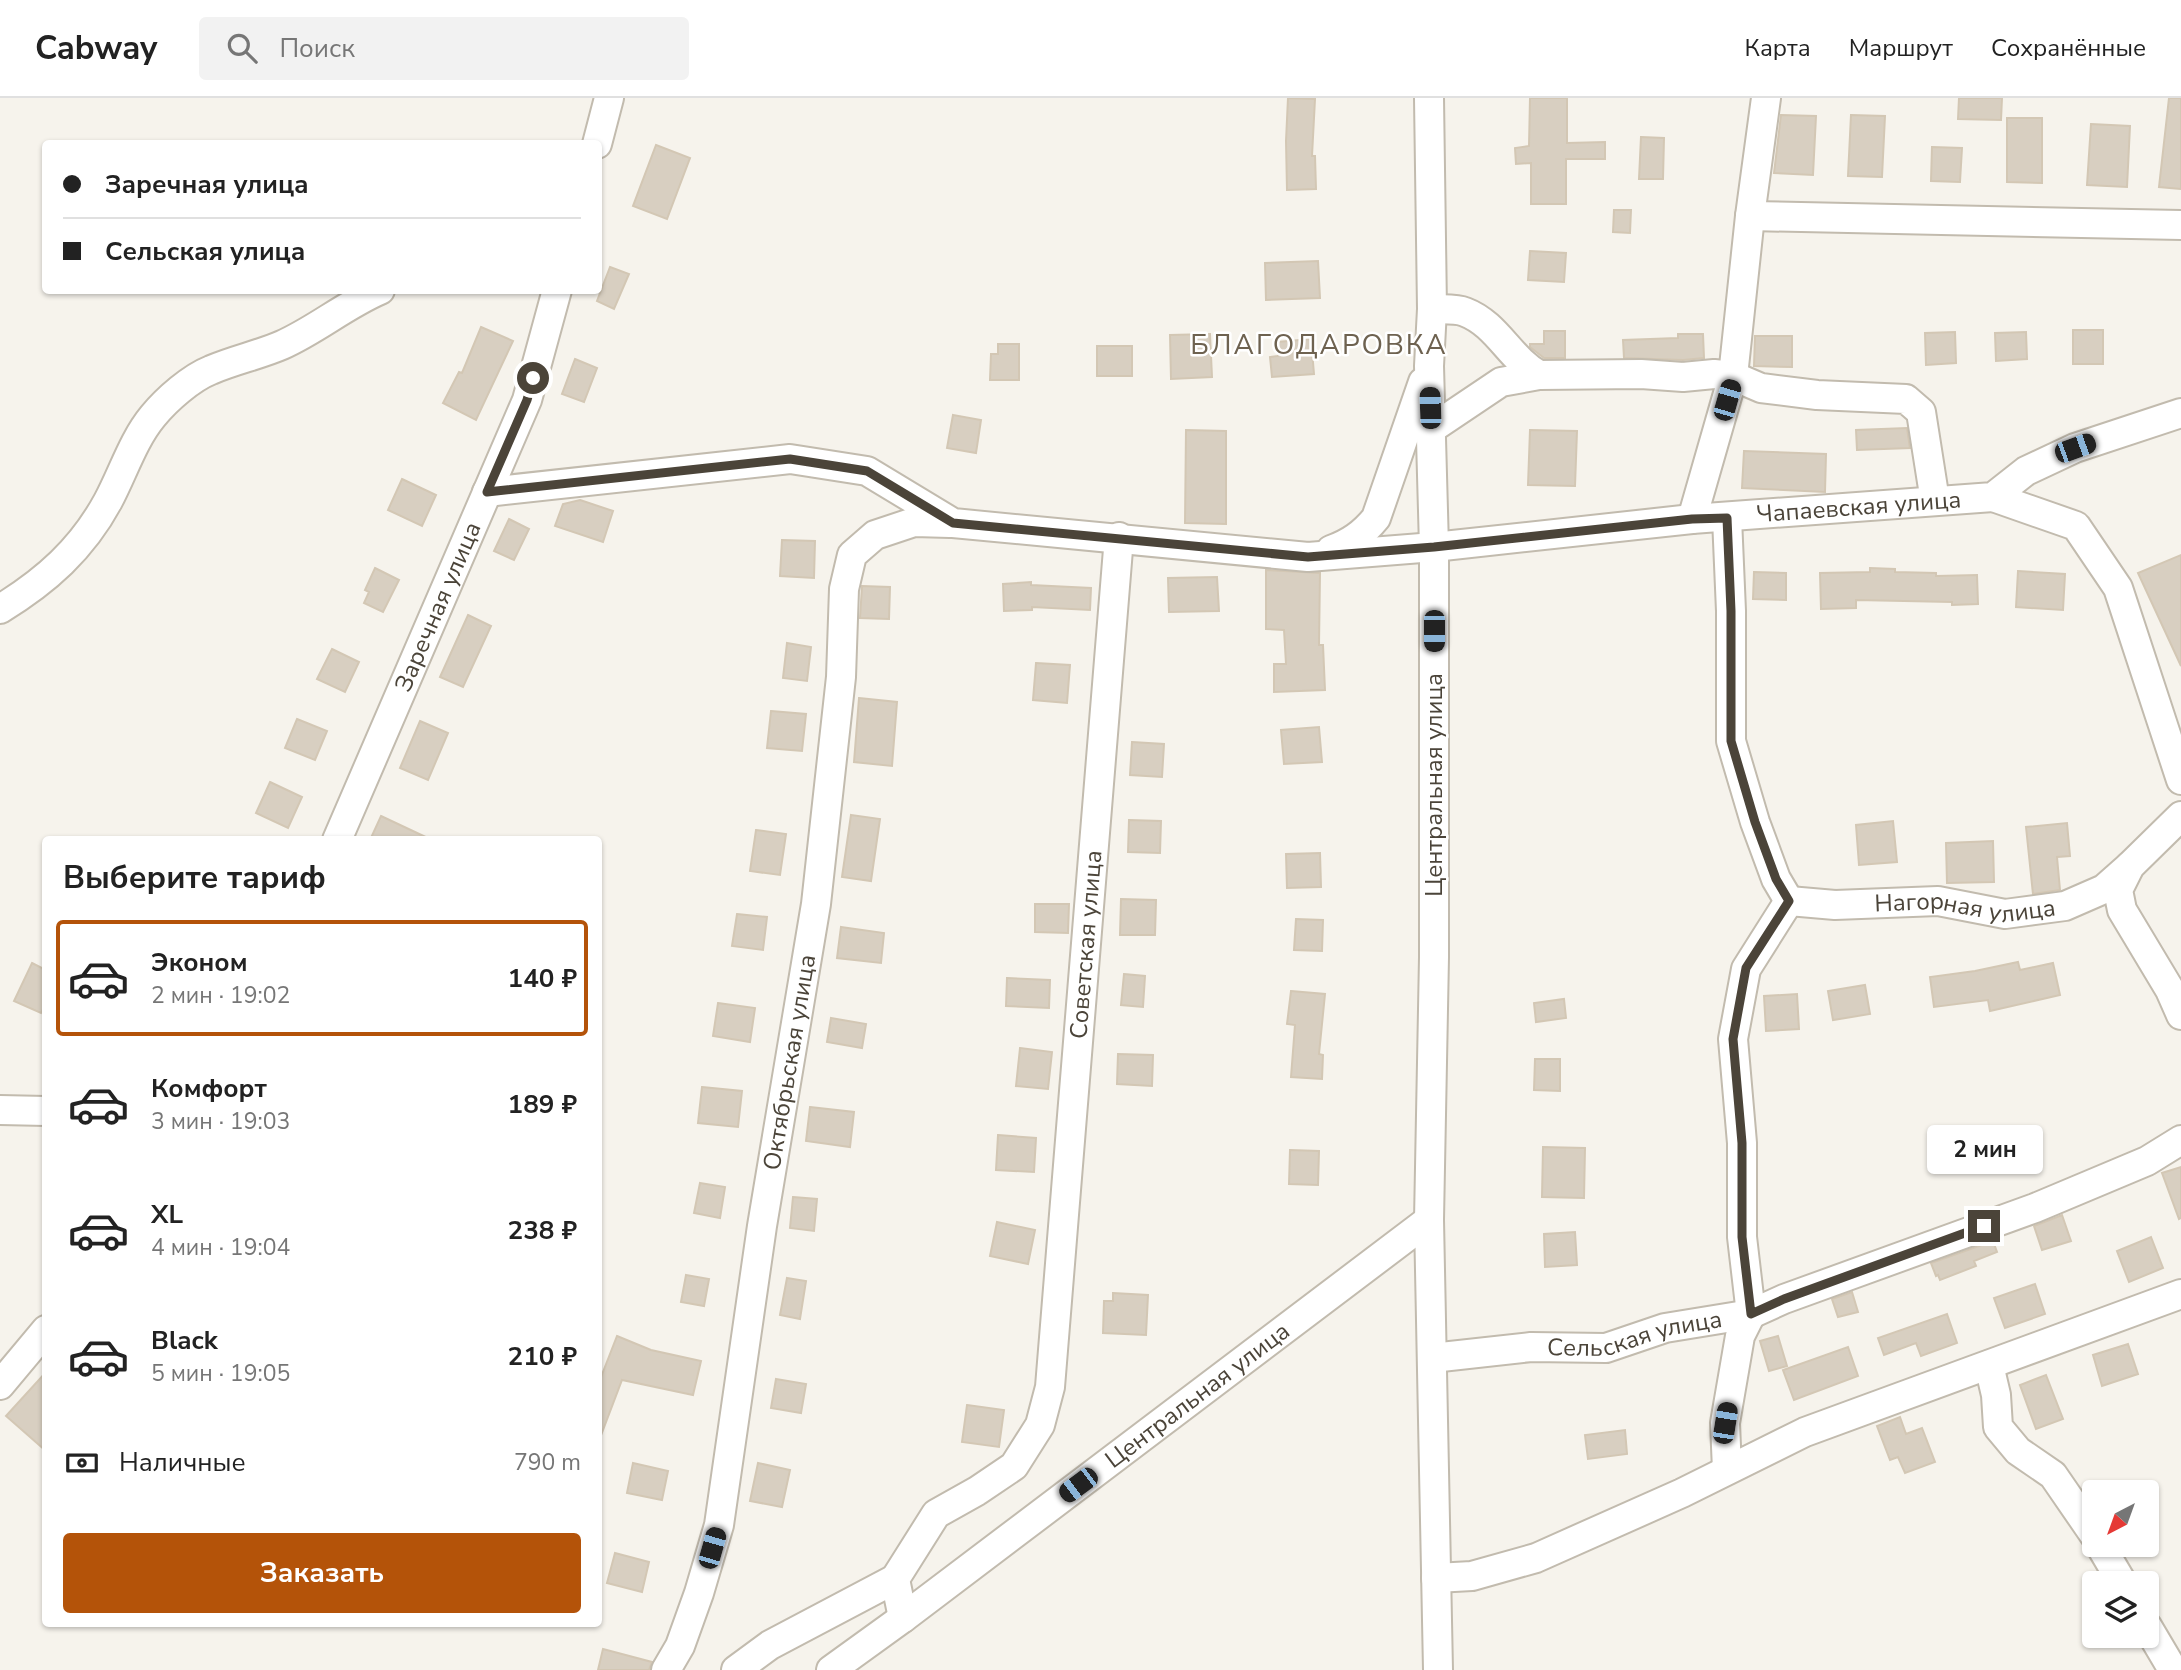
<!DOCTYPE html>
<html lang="ru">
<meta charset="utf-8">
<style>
:root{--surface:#fff;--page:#f2f2f2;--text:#222;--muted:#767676;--line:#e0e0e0;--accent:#b45309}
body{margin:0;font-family:"Nunito Sans",sans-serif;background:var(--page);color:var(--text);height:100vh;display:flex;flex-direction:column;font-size:26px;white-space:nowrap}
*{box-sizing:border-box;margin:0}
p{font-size:23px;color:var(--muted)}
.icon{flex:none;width:38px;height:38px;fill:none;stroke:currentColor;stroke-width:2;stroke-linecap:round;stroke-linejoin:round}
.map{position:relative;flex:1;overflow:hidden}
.drawer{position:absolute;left:42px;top:738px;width:560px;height:791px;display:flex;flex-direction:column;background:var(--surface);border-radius:7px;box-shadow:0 2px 5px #0004}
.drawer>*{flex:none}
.guide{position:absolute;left:42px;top:42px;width:560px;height:154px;border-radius:7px;box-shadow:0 2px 5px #0004;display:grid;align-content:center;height:154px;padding:0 21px;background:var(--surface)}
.needle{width:46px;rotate:221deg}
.controls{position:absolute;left:2082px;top:1382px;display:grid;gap:14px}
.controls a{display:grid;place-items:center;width:77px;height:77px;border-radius:7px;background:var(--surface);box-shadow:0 2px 5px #0004;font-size:35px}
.end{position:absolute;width:32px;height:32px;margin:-16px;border:9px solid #4b4439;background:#fff;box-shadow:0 0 0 4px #fff}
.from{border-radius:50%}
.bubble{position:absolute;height:49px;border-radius:7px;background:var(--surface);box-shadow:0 2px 5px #0004;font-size:23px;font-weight:700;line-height:49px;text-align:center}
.car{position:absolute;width:21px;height:42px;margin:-21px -10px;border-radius:9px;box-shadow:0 0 5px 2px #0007;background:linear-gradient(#222 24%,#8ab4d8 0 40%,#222 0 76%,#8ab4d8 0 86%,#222 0)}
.guide b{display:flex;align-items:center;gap:24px;height:66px;font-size:26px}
.guide b+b{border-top:2px solid var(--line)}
.guide i{width:18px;height:18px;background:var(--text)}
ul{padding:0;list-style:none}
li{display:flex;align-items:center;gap:21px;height:116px;margin:0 14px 10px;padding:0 7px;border:4px solid transparent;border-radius:7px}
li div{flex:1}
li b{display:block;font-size:26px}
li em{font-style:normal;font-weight:700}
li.active{border-color:var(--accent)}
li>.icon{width:63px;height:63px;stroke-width:1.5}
h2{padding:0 21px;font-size:32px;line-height:84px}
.pay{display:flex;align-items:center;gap:18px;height:77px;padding:0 21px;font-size:26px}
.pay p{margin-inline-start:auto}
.primary-button{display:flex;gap:14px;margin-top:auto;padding:14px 21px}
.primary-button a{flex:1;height:80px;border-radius:7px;background:var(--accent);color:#fff;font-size:28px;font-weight:700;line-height:80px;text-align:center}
header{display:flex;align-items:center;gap:42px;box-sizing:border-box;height:98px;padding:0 35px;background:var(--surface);border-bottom:2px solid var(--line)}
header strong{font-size:33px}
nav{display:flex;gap:38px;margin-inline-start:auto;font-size:24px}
.search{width:490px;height:63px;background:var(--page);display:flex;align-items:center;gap:18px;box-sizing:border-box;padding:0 24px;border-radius:7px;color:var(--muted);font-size:26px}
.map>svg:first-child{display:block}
</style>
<header>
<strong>Cabway</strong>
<div class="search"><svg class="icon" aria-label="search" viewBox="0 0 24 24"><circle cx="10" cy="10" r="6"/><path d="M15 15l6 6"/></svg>Поиск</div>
<nav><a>Карта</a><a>Маршрут</a><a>Сохранённые</a></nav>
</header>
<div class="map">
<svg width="2181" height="1572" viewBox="0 0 2181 1572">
<rect width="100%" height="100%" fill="#f6f3ec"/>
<path fill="#d8cfc1" stroke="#d3c7b4" stroke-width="2" d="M1288,0L1315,1L1312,58H1315L1316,91L1287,92L1286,43Z
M1530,0H1567V45L1605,44V61H1566V106H1531V65L1516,66L1515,50L1529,48Z
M1959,0H2002L2001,22L1958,21Z
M2169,0H2181V91L2159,89Z
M1781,17L1816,18L1813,77L1774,75Z
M1851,17L1885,18L1882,79L1848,78Z
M2007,20H2042V85L2007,84Z
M2091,26L2130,28L2127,89L2087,87Z
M1641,39L1664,40L1663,81H1639Z
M656,47L690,60L667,121L633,108Z
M1932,49L1962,50L1960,84L1931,83Z
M1614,112H1631L1630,135L1613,134Z
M1530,153L1566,155L1564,184L1528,182Z
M1318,163L1320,200L1266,202L1265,165Z
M610,169L629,176L614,211L597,203Z
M481,229L513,243L476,322L443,305L459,274L462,275Z
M2073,232H2103V266H2073Z
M1544,233H1565V260H1544L1530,249V246H1544Z
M1955,234L1956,265L1926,267L1925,235Z
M2026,234L2027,261L1996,263L1995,235Z
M1210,236L1212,279L1171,281L1170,237Z
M1678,236H1703L1704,260L1683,262L1624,260L1623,242L1678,240Z
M1755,238H1792V269L1754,268Z
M1311,241L1314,276L1272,279L1270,259L1278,258L1277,244Z
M998,246H1019V282H990L991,256H998Z
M1097,248H1132V278H1097Z
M575,261L597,270L584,304L562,296Z
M953,317L981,322L976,355L947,350Z
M1907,330L1910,350L1857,352L1856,332Z
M1186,332L1226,333V426L1185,425Z
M1530,332L1577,333L1575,388L1528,387Z
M1744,353L1826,356L1825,394L1742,390Z
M402,381L436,397L422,428L388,412Z
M580,402L613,413L603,444L555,428L563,406Z
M509,421L529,431L514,462L494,453Z
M782,442L815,443L814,480L780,478Z
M2181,457V568L2138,475Z
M375,470L399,482L383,514L364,505L369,494L365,492Z
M1870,470L1895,471V474L1936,475V478L1977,477L1978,506L1952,507V504L1856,502V510L1821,511L1820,475L1870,474Z
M1266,472L1320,475L1319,547H1323L1325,592L1274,594V566H1286L1284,532L1266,531Z
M2018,473L2065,476L2063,512L2016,509Z
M1754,474L1786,475V502L1753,501Z
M1217,479L1219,513L1169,514L1168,480Z
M1031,484V487L1091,490L1090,512L1032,509V512L1004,513L1003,486Z
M862,488L890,489L889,521L860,520Z
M468,517L491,528L463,589L440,579Z
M787,545L811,549L807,583L783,580Z
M332,551L359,564L345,594L317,581Z
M1036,565L1070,567L1067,605L1033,602Z
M859,600L897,604L892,668L854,664Z
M771,613L806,616L802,653L767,650Z
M297,621L327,633L315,662L285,650Z
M420,623L448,635L428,682L400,670Z
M1319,629L1322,664L1284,666L1281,632Z
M1132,644L1164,646L1162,679L1130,677Z
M270,684L302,699L288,730L256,715Z
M851,717L880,721L871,783L842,779Z
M381,718L432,742H370Z
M1129,722L1161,723L1160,755L1128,754Z
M1893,723L1897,764L1859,767L1856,727Z
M2067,725L2070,758L2057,759L2060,792L2033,796L2026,729Z
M756,732L786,736L780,777L750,773Z
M1993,743L1994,784L1947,785L1946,745Z
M1320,755L1321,789L1287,790L1286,756Z
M1121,801L1156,802L1155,837H1120Z
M1035,806H1069L1068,835L1035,834Z
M737,816L767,819L763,852L732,848Z
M1296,821L1323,822L1322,853L1294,852Z
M841,829L884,835L881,865L837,860Z
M2018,864L2020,872L2053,865L2060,897L1990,913L1988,902L1934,909L1930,879L1975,873Z
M32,865L46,872V906L41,915L14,903Z
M1124,876L1145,878L1143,909L1121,907Z
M1007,880L1050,882L1049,910L1006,908Z
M1865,887L1870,916L1833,922L1828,893Z
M1291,893L1325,896L1319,956L1323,957L1322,981L1291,979L1295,927L1287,926Z
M1797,896L1799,931L1766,933L1764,898Z
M1564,901L1566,920L1536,924L1534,905Z
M718,905L755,910L750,944L713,938Z
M831,920L866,926L862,950L827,944Z
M1020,950L1052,954L1048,991L1016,988Z
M1118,956L1153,957L1152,988L1117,986Z
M1535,961H1560V993L1534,992Z
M702,989L742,993L738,1029L698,1025Z
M810,1009L854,1014L850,1049L806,1043Z
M998,1037L1036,1040L1034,1074L996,1072Z
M1543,1049L1585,1050L1584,1100L1542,1099Z
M1290,1052L1319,1053L1318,1087L1289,1086Z
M2181,1069V1120L2179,1121L2162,1075Z
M700,1085L725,1089L720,1120L694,1115Z
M793,1099L817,1101L814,1133L790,1130Z
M2062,1117L2071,1143L2042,1152L2034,1128Z
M997,1124L1035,1132L1028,1166L990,1158Z
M1575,1134L1577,1167L1545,1169L1544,1136Z
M2151,1139L2163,1170L2129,1184L2117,1153Z
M1993,1143L1997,1154L1974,1163L1976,1168L1940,1182L1938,1177L1936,1178L1931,1165Z
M686,1177L709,1181L704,1208L681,1204Z
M787,1180L806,1183L800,1221L780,1217Z
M2035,1186L2045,1216L2005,1230L1994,1200Z
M1852,1194L1858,1214L1838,1219L1832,1201Z
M1113,1195L1148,1197L1146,1237L1103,1235L1104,1203H1113Z
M1947,1216L1957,1245L1921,1258L1916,1245L1884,1257L1878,1240Z
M617,1238L651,1252L701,1263L693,1297L622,1282L600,1340L598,1287Z
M1778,1238L1787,1268L1769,1273L1760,1243Z
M2128,1246L2138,1276L2102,1288L2093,1257Z
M1848,1249L1858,1278L1794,1302L1783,1272Z
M46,1274V1353L6,1318Z
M2046,1277L2063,1321L2036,1331L2020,1287Z
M776,1281L806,1286L801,1315L771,1310Z
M967,1307L1004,1312L999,1349L962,1344Z
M1900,1319L1906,1336L1922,1330L1935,1364L1905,1375L1898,1359L1890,1362L1877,1328Z
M1625,1332L1627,1356L1588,1361L1585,1337Z
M633,1365L668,1373L662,1402L627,1395Z
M758,1365L790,1372L782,1409L750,1403Z
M615,1455L649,1464L642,1494L607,1485Z
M603,1551L652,1564L649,1572H598Z"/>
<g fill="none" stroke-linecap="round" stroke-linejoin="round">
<g stroke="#c2bbae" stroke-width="32">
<g id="minor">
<path d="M1429,0L1432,211L1429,268L1434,449V859L1429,1122L1438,1572"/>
<path d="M597,46L609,0"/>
<path d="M1750,118L2181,127"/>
<path d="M1432,211C1442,212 1455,210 1465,214C1497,226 1510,261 1539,277"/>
<path d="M1431,331L1501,284L1539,277L1641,276L1683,279L1714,276L1733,278L1761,290L1817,297L1906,301L1921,314L1935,403"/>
<path id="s1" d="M487,394L790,361L867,373L953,425L1308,459L1434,449L1692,421L1993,399L2026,373L2075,350L2181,315"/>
<path d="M1993,399L2076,428L2118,490L2181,682"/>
<path d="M1727,420L1731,513V643L1755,724L1776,781L1789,803"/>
<path d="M1692,421L1733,278L1750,118L1766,0"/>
<path d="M1331,452C1350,445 1363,436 1376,420L1423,284"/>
<path d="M0,511C46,483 82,451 108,403C123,375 133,342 153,318C167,301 191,280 211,272C234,262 259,257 282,247C316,232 345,207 380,192"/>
<path d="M2181,718L2130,768L2118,792L2122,812L2170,892L2181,917"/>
<path id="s2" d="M337,742L527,302L557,192"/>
<path id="s3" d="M1789,803L1835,807L1938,803L2005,816L2065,808L2104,791L2130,768"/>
<path d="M0,1012L46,1013"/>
<path id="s4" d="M1432,1260L1531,1249L1606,1250L1665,1230L1751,1216L1784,1201L2035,1110L2147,1063L2181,1042"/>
<path d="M1989,1267L1996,1297L1998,1329L2018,1353L2053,1377L2095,1438"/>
<path d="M0,1287L46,1232"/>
<path d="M1727,1372L1725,1325L1740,1238L1751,1216L1742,1139V1045L1733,941L1746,871L1789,803"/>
<path d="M2100,1447L2123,1486"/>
<path d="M1436,1480L1472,1478L1536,1460L1682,1395L1805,1334L2181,1196"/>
<path id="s5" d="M903,1520L895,1481L936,1416L977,1393L1014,1368L1040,1327L1050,1289L1119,439"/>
<path d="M2147,1528L2173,1572"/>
<path id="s6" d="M666,1572L680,1548L699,1495L719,1427L762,1128L816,806L841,579L844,491L852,457L875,437L914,424L950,425"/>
<path d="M736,1572L770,1547L895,1481"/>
<path id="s7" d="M831,1572L903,1520L1429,1122"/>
</g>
</g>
<use href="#minor" stroke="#fff" stroke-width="28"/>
</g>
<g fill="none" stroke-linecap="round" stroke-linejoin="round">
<path stroke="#4b4439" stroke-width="9" d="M533,280L527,302L487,394L790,361L867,373L953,425L1308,459L1434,449L1692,421L1727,420L1731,513V643L1755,724L1776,781L1789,803L1746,870L1733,941L1742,1045V1139L1751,1216L1784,1201L1984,1128"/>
</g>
<g text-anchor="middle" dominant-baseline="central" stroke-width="5" stroke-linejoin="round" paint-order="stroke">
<g font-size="24" fill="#4b4439" stroke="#fff">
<text stroke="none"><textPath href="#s1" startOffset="1393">Чапаевская улица</textPath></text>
<text stroke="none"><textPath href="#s2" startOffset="254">Заречная улица</textPath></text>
<text transform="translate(1434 687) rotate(-90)">Центральная улица</text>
<text stroke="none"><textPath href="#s3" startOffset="177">Нагорная улица</textPath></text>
<text stroke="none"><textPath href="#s5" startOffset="740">Советская улица</textPath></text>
<text stroke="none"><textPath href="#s6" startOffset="623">Октябрьская улица</textPath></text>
<text stroke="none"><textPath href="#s4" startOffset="205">Сельская улица</textPath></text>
<text stroke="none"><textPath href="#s7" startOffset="458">Центральная улица</textPath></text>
</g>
<g font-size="28" letter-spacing="2" fill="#6e6250" stroke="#fff">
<text x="1319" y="247">БЛАГОДАРОВКА</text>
</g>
</g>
</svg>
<div class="controls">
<a><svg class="needle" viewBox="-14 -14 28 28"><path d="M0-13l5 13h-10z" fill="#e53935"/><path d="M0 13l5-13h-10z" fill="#767676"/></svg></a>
<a><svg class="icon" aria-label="layers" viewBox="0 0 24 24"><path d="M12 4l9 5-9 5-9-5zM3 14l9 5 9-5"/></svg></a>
</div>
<i class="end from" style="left:533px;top:280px"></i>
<i class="end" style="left:1984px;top:1128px"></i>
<div class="bubble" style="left:1927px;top:1027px;width:116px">2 мин</div>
<i class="car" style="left:1727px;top:302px;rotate:16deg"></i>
<i class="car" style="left:1430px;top:310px;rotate:358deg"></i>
<i class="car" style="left:2075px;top:350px;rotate:70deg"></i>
<i class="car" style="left:1434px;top:533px;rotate:180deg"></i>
<i class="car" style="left:1725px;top:1325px;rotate:9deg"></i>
<i class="car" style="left:1078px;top:1387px;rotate:233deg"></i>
<i class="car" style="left:712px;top:1450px;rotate:16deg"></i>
<div class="guide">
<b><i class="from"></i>Заречная улица</b>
<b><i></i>Сельская улица</b>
</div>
<section class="drawer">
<h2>Выберите тариф</h2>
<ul>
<li class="active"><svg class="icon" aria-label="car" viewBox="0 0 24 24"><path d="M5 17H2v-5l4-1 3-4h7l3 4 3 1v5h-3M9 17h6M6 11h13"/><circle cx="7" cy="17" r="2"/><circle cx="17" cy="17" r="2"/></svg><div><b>Эконом</b><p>2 мин · 19:02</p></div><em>140 ₽</em></li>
<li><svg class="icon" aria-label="car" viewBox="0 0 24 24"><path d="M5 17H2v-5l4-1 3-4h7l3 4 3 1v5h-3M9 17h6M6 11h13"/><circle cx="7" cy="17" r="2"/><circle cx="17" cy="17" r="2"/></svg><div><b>Комфорт</b><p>3 мин · 19:03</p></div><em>189 ₽</em></li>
<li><svg class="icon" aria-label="car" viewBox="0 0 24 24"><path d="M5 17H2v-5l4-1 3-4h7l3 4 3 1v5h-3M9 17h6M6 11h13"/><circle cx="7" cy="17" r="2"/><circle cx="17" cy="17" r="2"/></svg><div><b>XL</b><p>4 мин · 19:04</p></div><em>238 ₽</em></li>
<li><svg class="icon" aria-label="car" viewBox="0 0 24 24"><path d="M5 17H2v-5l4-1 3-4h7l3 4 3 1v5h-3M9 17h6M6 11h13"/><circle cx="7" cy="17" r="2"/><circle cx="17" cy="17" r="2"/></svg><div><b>Black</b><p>5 мин · 19:05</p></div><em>210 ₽</em></li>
</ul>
<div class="pay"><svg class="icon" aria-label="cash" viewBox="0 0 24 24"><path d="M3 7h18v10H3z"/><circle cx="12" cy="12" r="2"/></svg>Наличные<p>790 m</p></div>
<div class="primary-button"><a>Заказать</a></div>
</section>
</div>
